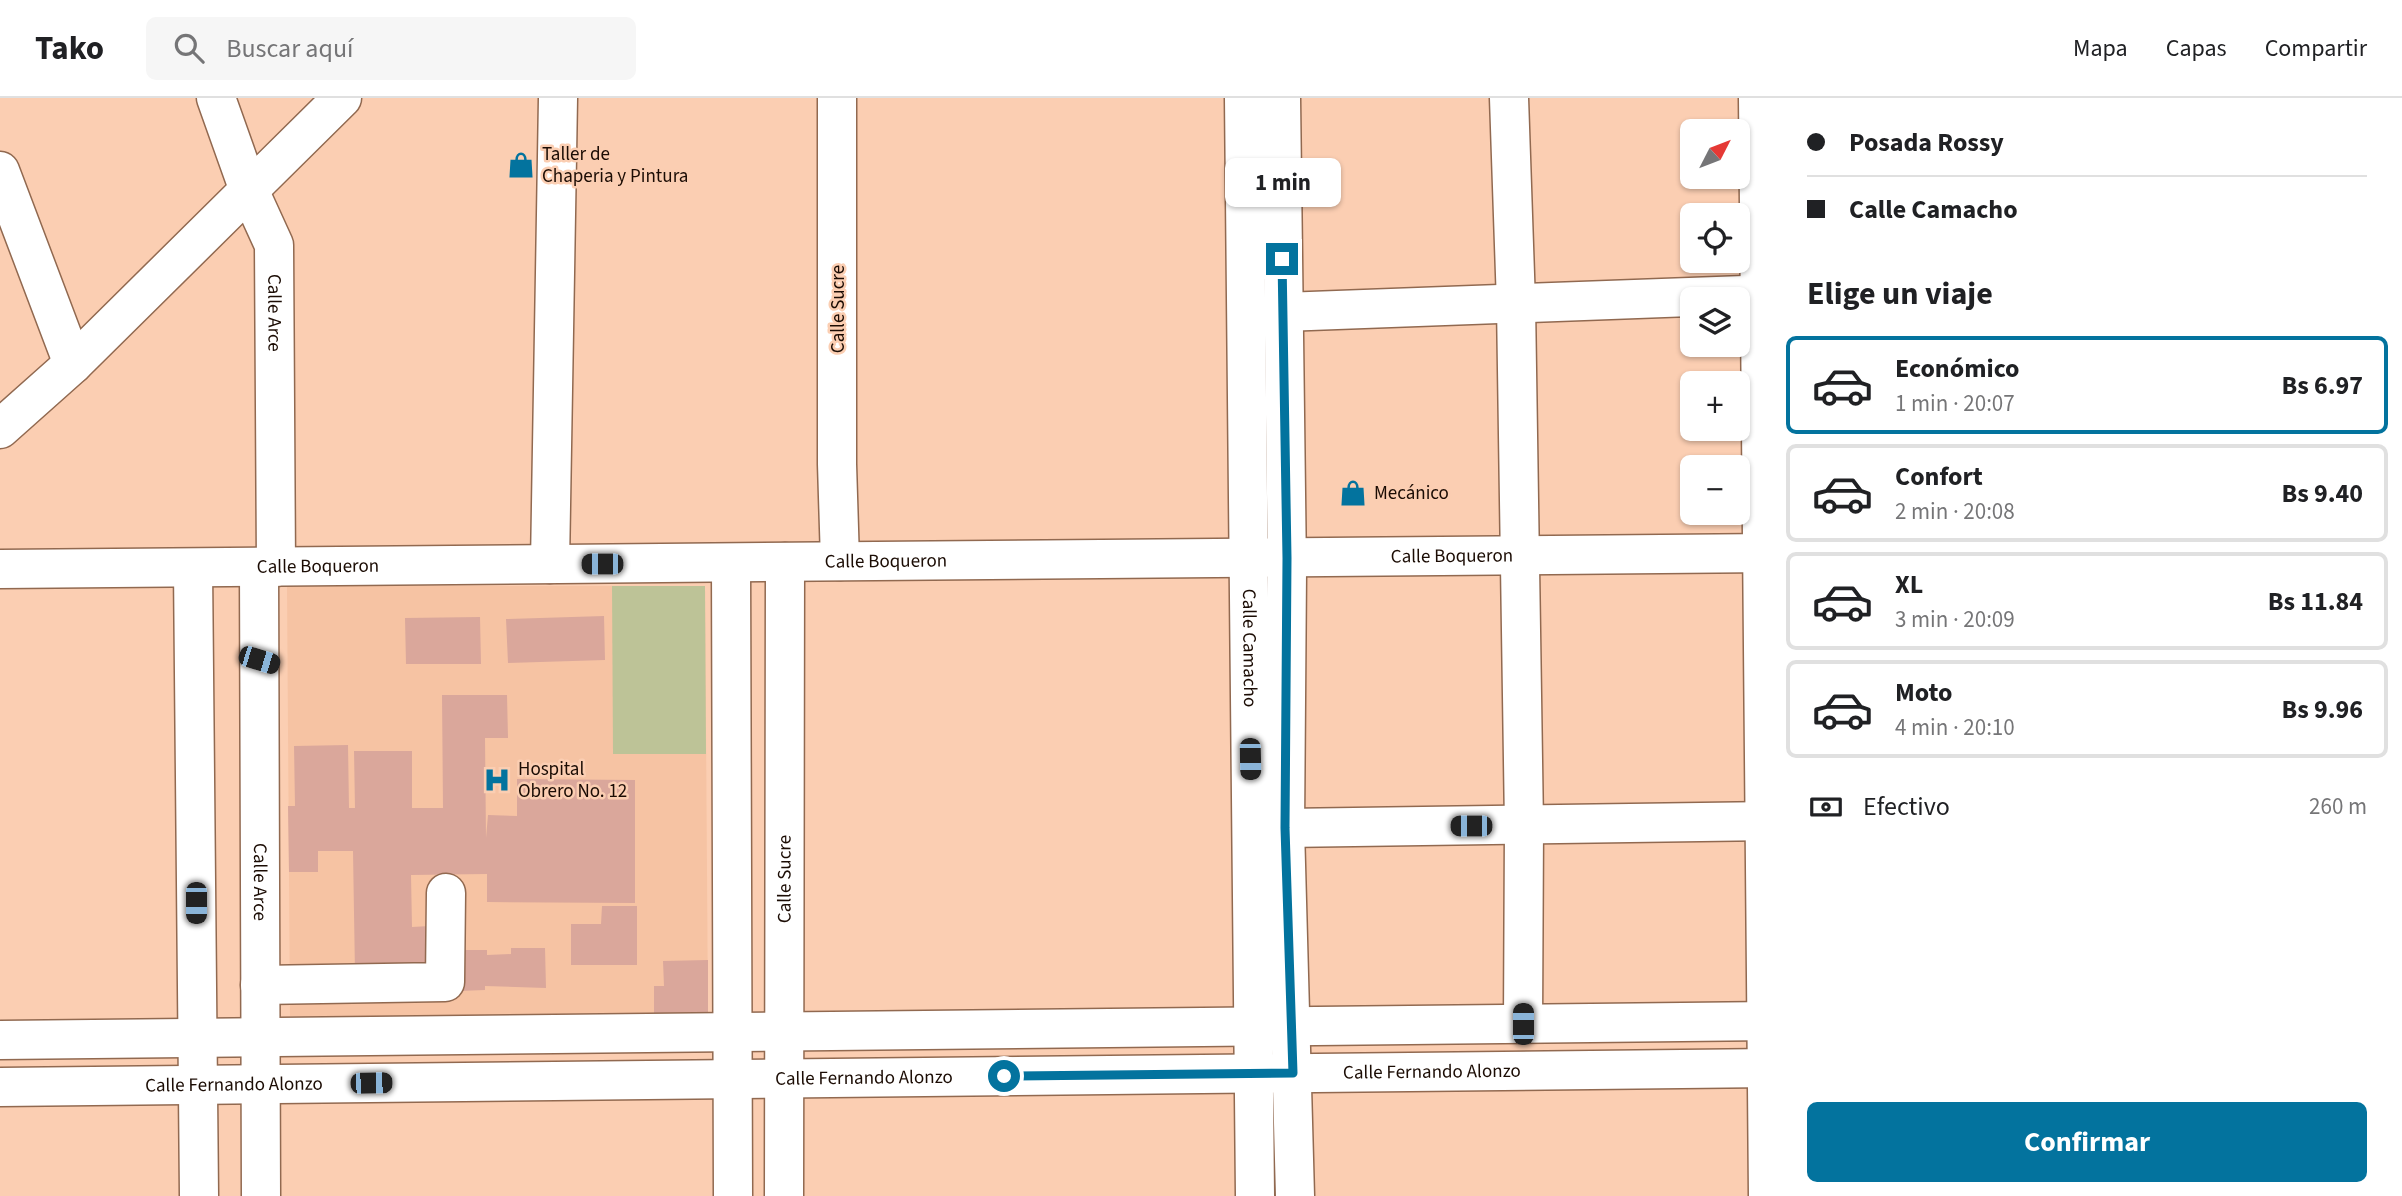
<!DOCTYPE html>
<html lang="es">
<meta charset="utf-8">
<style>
:root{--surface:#fff;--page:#f6f6f6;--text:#202124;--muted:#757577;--line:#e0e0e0;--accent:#03739e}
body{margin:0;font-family:"Source Sans 3",sans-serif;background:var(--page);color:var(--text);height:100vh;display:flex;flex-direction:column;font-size:26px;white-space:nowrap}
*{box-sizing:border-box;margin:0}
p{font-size:23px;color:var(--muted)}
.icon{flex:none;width:38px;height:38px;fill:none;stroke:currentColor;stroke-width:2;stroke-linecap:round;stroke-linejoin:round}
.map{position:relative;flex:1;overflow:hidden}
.side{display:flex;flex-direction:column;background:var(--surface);width:630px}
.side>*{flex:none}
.hud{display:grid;align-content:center;height:154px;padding:0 35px;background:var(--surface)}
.needle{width:46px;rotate:48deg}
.tools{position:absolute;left:1680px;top:21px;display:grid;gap:14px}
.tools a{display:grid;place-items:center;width:70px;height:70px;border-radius:10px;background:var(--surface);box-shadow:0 2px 5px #0004;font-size:35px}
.end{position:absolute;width:32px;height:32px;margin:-16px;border:9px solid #03739e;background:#fff;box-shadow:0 0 0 4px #fff}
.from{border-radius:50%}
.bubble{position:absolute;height:49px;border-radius:10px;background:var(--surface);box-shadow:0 2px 5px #0004;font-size:23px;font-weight:700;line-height:49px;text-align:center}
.car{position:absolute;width:21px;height:42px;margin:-21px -10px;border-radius:9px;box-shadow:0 0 5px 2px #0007;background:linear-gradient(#222 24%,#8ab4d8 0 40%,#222 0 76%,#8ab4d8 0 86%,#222 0)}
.hud b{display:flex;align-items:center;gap:24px;height:66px;font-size:26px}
.hud b+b{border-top:2px solid var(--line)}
.hud i{width:18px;height:18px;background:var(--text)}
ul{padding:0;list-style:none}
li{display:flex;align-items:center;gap:21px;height:98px;margin:0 14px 10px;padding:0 21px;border:4px solid var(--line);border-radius:10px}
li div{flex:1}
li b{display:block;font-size:26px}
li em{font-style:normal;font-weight:700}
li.selected{border-color:var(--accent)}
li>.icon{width:63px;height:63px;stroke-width:1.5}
h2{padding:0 35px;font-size:32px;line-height:84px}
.pay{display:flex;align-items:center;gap:18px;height:77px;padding:0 35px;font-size:26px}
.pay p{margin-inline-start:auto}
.primary-button{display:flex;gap:14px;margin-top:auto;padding:14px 35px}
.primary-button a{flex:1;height:80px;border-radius:10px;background:var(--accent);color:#fff;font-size:28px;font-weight:700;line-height:80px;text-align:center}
header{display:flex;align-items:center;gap:42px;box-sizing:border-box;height:98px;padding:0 35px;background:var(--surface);border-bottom:2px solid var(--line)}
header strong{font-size:33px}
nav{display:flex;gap:38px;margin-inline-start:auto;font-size:24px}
.search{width:490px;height:63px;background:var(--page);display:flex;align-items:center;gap:18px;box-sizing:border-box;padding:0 24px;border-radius:10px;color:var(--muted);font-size:26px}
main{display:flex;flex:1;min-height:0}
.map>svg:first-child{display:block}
</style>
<header>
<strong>Tako</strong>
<div class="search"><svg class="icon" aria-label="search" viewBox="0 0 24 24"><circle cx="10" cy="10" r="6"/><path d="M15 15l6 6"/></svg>Buscar aquí</div>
<nav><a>Mapa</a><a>Capas</a><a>Compartir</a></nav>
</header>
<main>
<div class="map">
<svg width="1772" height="1098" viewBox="0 0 1772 1098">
<rect width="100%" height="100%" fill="#fbceb2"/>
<path fill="#f6c3a3" d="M287,488H705L708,917L290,918Z"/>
<path fill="#bdc397" d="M612,488H705L706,656H613Z"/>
<path fill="#daa79b" d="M604,518L605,562L508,565L506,521Z
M480,519L481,566H406L405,520Z
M442,597H507L508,640H485L486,740L488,717L517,718V681L635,682V805L487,804V776L411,777L412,829L430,828L431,876H355L353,753H318V774H289L288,708H295L294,648L348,647L349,710H355L354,653H412V710H443Z
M602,808H637V867H571V826H601Z
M511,850H545L546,890L485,888V892L459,893L458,852H487V857L511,856Z
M708,862V917L654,918V888H664L663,863Z"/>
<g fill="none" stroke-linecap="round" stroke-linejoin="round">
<g stroke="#916950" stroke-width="41">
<g id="minor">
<path id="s1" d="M216,0L248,90L274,147L276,469"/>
<path d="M837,0V366L840,463"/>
<path d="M1509,0L1516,206L1524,728L1523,926"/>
<path d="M1758,0L1768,1098"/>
<path d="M0,73L73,266"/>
<path d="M1283,214L1772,196"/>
<path d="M0,331L73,266L342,0"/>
<path d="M731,465L733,1098"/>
<path d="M550,466L558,0"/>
<path id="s2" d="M259,469L261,1098"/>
<path d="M193,470L199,1098"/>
<path id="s3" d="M0,471L1772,455"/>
<path d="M1285,730L1772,723"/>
<path d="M260,887L445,884L446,795"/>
<path id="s4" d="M784,1098L785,464"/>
</g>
</g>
<g stroke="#916950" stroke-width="41">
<g id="major">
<path d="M0,942L1772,923"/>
<path id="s5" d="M0,989L1772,970"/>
</g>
</g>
<g stroke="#916950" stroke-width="41">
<g id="highway">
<path id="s6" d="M1244,0L1255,1098"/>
<path d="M1281,0L1287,474L1285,730L1295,1098"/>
</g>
</g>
<use href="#minor" stroke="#fff" stroke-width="38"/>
<use href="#major" stroke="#fff" stroke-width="38"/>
<use href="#highway" stroke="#fff" stroke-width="38"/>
</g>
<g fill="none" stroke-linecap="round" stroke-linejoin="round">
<path stroke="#03739e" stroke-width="9" d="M1004,978L1293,975L1285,730L1287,460L1282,161"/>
</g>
<defs>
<g id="shop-bare" transform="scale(2.1)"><path d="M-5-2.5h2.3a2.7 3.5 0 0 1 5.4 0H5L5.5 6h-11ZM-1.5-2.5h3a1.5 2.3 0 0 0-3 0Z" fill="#03739e" stroke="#fbceb2" stroke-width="2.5" paint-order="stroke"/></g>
<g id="hospital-bare" transform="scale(2.1)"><path d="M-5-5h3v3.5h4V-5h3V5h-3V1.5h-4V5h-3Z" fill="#03739e" stroke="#fbceb2" stroke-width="2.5" paint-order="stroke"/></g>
</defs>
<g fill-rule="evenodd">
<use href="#shop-bare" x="521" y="67"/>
<use href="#shop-bare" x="1353" y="395"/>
<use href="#hospital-bare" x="497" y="682"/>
</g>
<g text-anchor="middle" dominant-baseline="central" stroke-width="5" stroke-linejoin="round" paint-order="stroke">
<g font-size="19" fill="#1b0c04" stroke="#fbceb2" text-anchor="start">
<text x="542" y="56">Taller de<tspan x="542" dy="22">Chaperia y Pintura</tspan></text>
<text x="1374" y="395">Mecánico</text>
<text x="518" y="671">Hospital<tspan x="518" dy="22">Obrero No. 12</tspan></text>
</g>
<g font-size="19" fill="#1b0c04" stroke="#fbceb2">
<text transform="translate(838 211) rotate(-90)">Calle Sucre</text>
<text stroke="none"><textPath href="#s1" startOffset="226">Calle Arce</textPath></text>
<text stroke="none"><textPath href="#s3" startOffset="1452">Calle Boqueron</textPath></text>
<text stroke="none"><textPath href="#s3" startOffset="886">Calle Boqueron</textPath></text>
<text stroke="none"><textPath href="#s3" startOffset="318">Calle Boqueron</textPath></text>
<text stroke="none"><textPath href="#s6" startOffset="550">Calle Camacho</textPath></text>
<text stroke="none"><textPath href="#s4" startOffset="317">Calle Sucre</textPath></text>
<text stroke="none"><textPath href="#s2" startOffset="315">Calle Arce</textPath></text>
<text stroke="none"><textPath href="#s5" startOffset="1432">Calle Fernando Alonzo</textPath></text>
<text stroke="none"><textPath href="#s5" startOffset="864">Calle Fernando Alonzo</textPath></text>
<text stroke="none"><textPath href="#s5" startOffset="234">Calle Fernando Alonzo</textPath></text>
</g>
</g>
</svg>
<div class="tools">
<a><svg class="needle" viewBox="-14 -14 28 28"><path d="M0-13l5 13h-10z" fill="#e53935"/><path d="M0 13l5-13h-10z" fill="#757577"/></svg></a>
<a><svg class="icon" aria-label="locate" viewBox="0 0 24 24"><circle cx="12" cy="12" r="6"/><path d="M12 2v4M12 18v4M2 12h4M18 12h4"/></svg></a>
<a><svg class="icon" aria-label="layers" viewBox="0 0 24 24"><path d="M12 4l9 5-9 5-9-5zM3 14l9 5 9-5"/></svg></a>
<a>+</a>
<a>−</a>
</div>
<i class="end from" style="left:1004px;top:978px"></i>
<i class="end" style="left:1282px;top:161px"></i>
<div class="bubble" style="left:1225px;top:60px;width:116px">1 min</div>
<i class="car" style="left:602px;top:466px;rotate:270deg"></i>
<i class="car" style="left:259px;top:562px;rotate:107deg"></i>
<i class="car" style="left:1250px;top:661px;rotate:179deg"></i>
<i class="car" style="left:1471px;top:728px;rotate:270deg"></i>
<i class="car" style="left:196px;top:805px;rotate:180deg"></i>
<i class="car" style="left:1523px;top:926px;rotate:0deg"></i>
<i class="car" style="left:371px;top:985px;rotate:89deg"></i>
</div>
<section class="side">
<div class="hud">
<b><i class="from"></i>Posada Rossy</b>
<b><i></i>Calle Camacho</b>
</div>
<h2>Elige un viaje</h2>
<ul>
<li class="selected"><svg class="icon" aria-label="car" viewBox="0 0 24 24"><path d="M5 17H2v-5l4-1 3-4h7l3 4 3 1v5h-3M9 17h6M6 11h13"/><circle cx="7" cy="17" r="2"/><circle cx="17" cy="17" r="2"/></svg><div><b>Económico</b><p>1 min · 20:07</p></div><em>Bs 6.97</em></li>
<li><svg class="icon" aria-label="car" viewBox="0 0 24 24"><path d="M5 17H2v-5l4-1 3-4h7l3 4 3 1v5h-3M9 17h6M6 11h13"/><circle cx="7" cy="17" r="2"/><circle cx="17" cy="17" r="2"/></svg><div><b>Confort</b><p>2 min · 20:08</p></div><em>Bs 9.40</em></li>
<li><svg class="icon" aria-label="car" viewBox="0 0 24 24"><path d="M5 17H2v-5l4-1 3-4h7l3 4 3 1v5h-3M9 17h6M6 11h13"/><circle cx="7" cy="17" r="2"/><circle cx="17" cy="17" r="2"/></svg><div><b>XL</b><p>3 min · 20:09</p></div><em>Bs 11.84</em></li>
<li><svg class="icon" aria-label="car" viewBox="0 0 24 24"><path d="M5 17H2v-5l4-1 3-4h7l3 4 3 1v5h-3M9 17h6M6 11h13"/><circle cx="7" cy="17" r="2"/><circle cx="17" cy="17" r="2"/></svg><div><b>Moto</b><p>4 min · 20:10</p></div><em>Bs 9.96</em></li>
</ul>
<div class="pay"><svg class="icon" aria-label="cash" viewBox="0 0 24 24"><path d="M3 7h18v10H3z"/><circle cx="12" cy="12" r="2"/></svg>Efectivo<p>260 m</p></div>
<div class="primary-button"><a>Confirmar</a></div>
</section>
</main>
